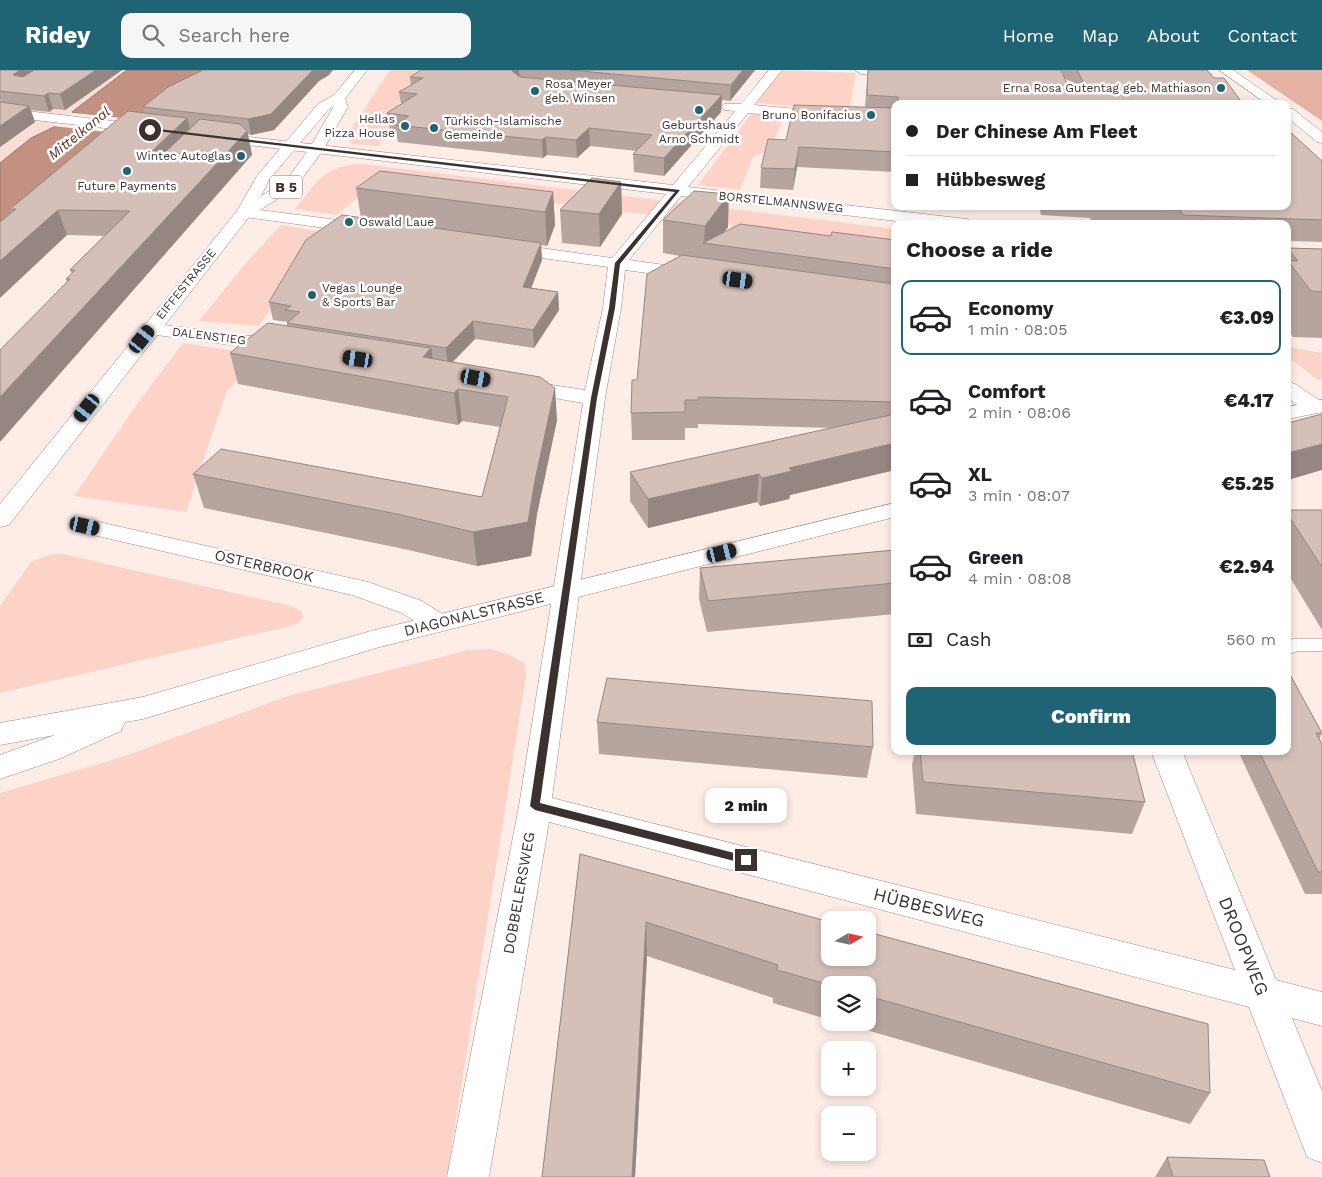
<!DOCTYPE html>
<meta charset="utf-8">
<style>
:root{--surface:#fff;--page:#f6f6f6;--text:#202124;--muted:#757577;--line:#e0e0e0;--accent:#1e6475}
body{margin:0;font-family:"Work Sans",sans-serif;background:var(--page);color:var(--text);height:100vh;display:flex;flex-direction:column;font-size:19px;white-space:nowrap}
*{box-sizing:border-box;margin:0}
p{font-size:16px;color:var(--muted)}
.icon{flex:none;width:28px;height:28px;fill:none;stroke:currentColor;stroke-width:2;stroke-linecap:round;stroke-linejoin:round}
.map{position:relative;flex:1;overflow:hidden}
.side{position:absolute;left:891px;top:150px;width:400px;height:535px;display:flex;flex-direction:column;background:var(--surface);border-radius:10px;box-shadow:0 2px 8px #0003}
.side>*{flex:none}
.guide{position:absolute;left:891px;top:30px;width:400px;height:110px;border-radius:10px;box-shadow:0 2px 8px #0003;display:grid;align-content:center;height:110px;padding:0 15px;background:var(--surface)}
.needle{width:32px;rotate:81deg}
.controls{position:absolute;left:821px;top:841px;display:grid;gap:10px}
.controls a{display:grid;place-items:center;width:55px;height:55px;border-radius:10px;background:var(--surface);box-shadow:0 2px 8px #0003;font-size:25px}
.end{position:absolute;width:22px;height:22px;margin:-11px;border:6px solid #3b3230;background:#fff;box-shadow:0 0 0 2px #fff}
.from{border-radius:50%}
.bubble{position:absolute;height:35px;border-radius:10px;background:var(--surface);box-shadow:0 2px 8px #0003;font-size:16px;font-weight:800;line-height:35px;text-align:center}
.car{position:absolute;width:15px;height:30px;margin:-15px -8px;border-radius:6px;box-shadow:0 0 4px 1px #0007;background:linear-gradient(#222 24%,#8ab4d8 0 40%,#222 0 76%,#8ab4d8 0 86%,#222 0)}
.guide b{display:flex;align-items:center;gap:18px;height:48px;font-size:19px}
.guide b+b{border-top:1px solid var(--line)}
.guide i{width:12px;height:12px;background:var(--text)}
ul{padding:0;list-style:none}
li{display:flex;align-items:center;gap:15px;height:75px;margin:0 10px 8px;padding:0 5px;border:2px solid transparent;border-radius:10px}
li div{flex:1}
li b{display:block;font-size:19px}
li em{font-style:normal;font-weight:800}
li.on{border-color:var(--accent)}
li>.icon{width:45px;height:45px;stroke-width:1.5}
h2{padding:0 15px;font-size:22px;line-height:60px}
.pay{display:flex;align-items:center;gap:12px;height:55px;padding:0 15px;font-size:19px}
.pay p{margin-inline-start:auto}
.button{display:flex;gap:10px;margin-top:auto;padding:10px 15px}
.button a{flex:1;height:58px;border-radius:10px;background:var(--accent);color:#fff;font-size:20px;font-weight:800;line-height:58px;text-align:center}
header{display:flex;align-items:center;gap:30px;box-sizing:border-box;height:70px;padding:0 25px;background:var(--accent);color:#fff}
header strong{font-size:24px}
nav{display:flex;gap:28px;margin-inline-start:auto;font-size:18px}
.search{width:350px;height:45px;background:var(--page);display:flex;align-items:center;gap:12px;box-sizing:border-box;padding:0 18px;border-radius:10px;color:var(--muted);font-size:19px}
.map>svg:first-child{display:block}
</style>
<header>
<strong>Ridey</strong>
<div class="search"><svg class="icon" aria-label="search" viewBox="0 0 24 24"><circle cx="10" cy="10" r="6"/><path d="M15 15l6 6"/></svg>Search here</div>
<nav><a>Home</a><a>Map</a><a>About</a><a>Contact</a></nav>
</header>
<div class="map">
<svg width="1322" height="1107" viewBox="0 0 1322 1107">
<rect width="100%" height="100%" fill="#feede7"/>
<path fill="#f7ded8" d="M0,0H127L72,42L82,43L58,57L31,68L0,93Z"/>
<path fill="#fdd3c7" d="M390,0H431L400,32L379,76L352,74L346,67Z
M781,0L856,3L849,42L756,33Z
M752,43L785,46L769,80L753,87L740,120L698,115Z
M362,94L895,159V192L723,169L733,155L396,114L361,125L336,145L295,139C319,111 322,96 362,94Z
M281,155L322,162L259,256L199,251L247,192Z
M183,273L268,286L227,320L186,442L74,426L138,333Z
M1288,277L1322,283V309L1318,310L1288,287Z
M63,484L291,536L302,542L303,548L298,553L291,556L0,623V536L31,492L49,485Z
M492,579L512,586L525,594L526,606L447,1107H0V723L122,687L288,626L469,580Z"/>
<path fill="#e5b1a2" d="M1247,0H1322V51Z"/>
<path fill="#c39182" stroke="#9a7469" d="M127,0H206L0,179V93L31,68L81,44L72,42Z"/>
<path fill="#feede7" d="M74,43L149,51L123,64L53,56Z"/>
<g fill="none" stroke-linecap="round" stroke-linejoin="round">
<g stroke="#9e8a84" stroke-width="1">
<path id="lane" d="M1293,569H1322V581H1297L1288,585V571Z"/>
</g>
<g stroke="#9e8a84" stroke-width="1">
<path id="street" d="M769,0H782L754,35L895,48V56L748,43L688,117L967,149L975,154H922L681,126L629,190L693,199L699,200L702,204L699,208L693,209L625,200L621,238L605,328L552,728L1235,900L1151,681H1182L1276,910L1322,922V956L1292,948L1322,1021V1093L1307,1087L1249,937L549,752L489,1107H447L519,736L583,333L519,322L512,320L509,316L512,312L519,310L585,320L603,238L608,197L505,183L499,182L496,178L499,174L505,173L612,188L666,124L213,71L206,67L213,63L673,115L735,41L724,40L722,37L724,34H741Z
M855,0H902L911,4L905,8L861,4Z
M0,38L148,55L155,59L148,63L0,46Z
M244,138L369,154L375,155L377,159L375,163L369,164L238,146L236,143L238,140Z
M149,253L282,270L289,272L292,276L289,280L282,282L142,263L139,259L142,255Z
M1288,312L1295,314L1322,332V342C1307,345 1299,336 1288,328Z
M85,449L368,512L422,531L447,547L451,553L447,559L437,562L427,559L402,543L352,525L76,461L73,456L76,451Z"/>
</g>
<g stroke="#9e8a84" stroke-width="1">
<path id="secondary" d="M1219,0H1233L1282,34H1267Z
M1288,38L1293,39L1322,62V73L1317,72L1288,48Z
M1322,330V342L1288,349V337Z
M895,433V447L376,578L143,649L125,652L121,661L59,689L0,709V685L55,665L0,675V653L143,627L371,561Z"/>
</g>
<g stroke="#9e8a84" stroke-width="1">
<path id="primary" d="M355,0H367L345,29L348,37L323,80L296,117L249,147L9,455L0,457V434L237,141L257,106L318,34L334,25ZM334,36L309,79L286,111L261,126L269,110L328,40Z"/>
</g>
<use href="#lane" fill="#fff" fill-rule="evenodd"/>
<use href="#street" fill="#fff" fill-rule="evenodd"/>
<use href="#secondary" fill="#fff" fill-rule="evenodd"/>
<use href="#primary" fill="#fff" fill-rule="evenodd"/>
</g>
<path fill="#b7a49f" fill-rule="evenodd" d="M0,0H122L65,40L53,39L49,42L31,40L35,52L0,77Z
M421,0H755L730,31L722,30L721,42L664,106L634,102L633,84L637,81L590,76L577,88L547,85L543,88L398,72L396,61H390L387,43L401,34L399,22L411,15L410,7Z
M868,0H1207L1214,8L1243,34H895V102L797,97L793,120L760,118L761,98L786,70L865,37ZM1064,8L1071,12L1073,16H1068Z
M329,5L319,11L274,60L251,65L248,64L252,85L67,212L66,209L72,203L70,200L104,166L67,165L11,143L10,139L144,43L143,37Z
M1322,91V172L1288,171V154H1093L1090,148L1041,145L1039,136H1288Z
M621,112L622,144L600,177L562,173L560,140Z
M356,118L553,122L555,155L547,176L541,175L542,190L531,218L558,222L559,240L534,278L475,269L453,292L557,350L537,444L531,486L477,496L404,479L204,438L193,404L482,427L500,357L462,351L458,355L238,314L230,283L287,256V253L288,252L273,250L269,232L361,148Z
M910,136H945L944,140L911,138Z
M663,150L728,157L724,162L831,166L895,170V400L790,425L789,429L760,436L757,432L648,458L630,431V402L833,358L698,354V358H685V370H632L631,343L637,310L680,186L663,183Z
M1288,178L1322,179V268L1293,267L1288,259Z
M1288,440H1322V560L1288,504Z
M895,480V544L707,562L699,529L700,498Z
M1288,601L1322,663L1319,669L1322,674V824H1305L1238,681H1288Z
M597,652L873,677L867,708L599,684Z
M915,681H1132L1145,732L1132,764L916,744L912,695Z
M580,784L1210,1023L1190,1054L839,952H868V915H830V950L773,933V928L647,886L635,1107H542Z
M1167,1087L1270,1107H1155Z"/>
<path fill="#958682" d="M20,0H47L18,20L13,5Z
M96,0H122L65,40L60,24Z
M313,0H333L329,5L319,11L274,60L251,65L248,49Z
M514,0H519L520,11L512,1Z
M743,0H755L730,31L731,15Z
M48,23L53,39L49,42L44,26Z
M722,25L721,42L664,106V88Z
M29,36L35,52L0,77V56Z
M187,48L193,70L155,109L149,92L148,85Z
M589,58L590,76L577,88L576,70Z
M247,61L252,85L0,372V327Z
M546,67L547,85L543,88L542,70Z
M799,77L797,97L793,120L795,99Z
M621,112L622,144L600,177L599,144Z
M553,122L555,155L547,176L545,142Z
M729,124L728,157L715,175L704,174L705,156Z
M58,140L67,165L0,228V191Z
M541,173L542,190L525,234L523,217Z
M558,222L559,240L534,278L533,260Z
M473,251L475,269L448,296L446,278Z
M431,278L436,310L423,287Z
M555,318L557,350L537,444L531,486L477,496L473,462L535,410Z
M458,319L462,351L458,355L454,323Z
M895,373V400L790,425L789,429L760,436L762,408L789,398Z
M1322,374V400L1288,410V383Z
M759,404L757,432L648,458V429Z
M646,852L647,886L635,1107H632Z"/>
<path fill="#d5bfb9" stroke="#958682" d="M0,0H20L13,5L23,7L34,0H96L60,24L48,23L44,26L0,21Z
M203,0H313L271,44L248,49L143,37L168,17Z
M421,0H514L512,1L520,7L722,25L664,88L633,84L652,65L589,58L576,70L546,67L542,70L395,55L409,46L387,43L417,24L399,22L423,8L410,7Z
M570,0H743L731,15Z
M868,0H1061L1068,16H1085L1077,0H1207L1214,8H1224L1243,34H898V27L867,25Z
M0,32L29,36L0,56Z
M794,35L895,38V82L799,77L795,99L761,98L768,69L786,70Z
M128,41L187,48L148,85L149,92L156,91L200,49L240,54L247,61L0,327V280L70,209H66L75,200H70L130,141L58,140L0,191V152L16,139H10Z
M1288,60L1322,91V150L1183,145L1180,140L1102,138L1101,136H1288Z
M380,101L553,122L545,142L356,118Z
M592,108L621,112L599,144L560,140Z
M694,121L729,124L705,156L663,150Z
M342,145L541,173L523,217L558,222L533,260L473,251L446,278L287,253L300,242L285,240L291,236L269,232L306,170Z
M740,154L831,166L832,162L895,170V199L703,173Z
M1288,178L1322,179V222L1311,221L1288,191H1298L1288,179Z
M682,185L895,214V332L698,327L699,330H685V342L631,343L632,310H637L647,204Z
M268,253L431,278L423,287L540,307L555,318L535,410L528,452L473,462L397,444L193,404L221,379L482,427L508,327L458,319L454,323L230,283Z
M895,344V373L789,398L792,401L762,408L759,404L648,429L630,402Z
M1322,344V374L1288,383V353Z
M1288,440H1322V497L1288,445Z
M895,480V513L708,531L700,498Z
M1288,601L1322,663H1316L1322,674V802H1318L1259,681H1288Z
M607,608L872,631L873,677L597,652Z
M920,681H1132L1145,732L923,712Z
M580,784L830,852V888H868V862L1208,954L1210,1023L868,926V915H830L777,900L778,895L646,852L632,1107H542Z
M1167,1087L1264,1090L1270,1107H1173Z"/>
<path fill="#3b3230" d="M150,58L680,120L620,194L615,238L597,328L540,733L746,786L751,790L749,793L746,794L535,740L530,736L591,328L609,238L615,193L675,122L148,60Z"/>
<g fill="#1e6475" stroke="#fff" stroke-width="2">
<circle cx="1221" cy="18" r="5"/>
<circle cx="535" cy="21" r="5"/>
<circle cx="699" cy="40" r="5"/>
<circle cx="871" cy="45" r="5"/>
<circle cx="405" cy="56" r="5"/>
<circle cx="434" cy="58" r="5"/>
<circle cx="241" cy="86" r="5"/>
<circle cx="127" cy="101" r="5"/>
<circle cx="349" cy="152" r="5"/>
<circle cx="312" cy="225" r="5"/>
</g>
<g text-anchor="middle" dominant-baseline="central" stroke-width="5" stroke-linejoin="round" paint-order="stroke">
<g font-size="12" fill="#3b3230" stroke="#fff" text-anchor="start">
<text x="545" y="14">Rosa Meyer<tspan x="545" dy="14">geb. Winsen</tspan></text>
<text x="1211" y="18" text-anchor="end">Erna Rosa Gutentag geb. Mathiason</text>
<text x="861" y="45" text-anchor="end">Bruno Bonifacius</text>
<text x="395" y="49" text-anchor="end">Hellas<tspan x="395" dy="14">Pizza House</tspan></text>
<text x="444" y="51">Türkisch-Islamische<tspan x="444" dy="14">Gemeinde</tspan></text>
<text x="699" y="55" text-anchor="middle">Geburtshaus<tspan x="699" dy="14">Arno Schmidt</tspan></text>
<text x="231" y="86" text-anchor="end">Wintec Autoglas</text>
<text x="127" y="116" text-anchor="middle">Future Payments</text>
<text x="359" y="152">Oswald Laue</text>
<text x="322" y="218">Vegas Lounge<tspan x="322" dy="14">&amp; Sports Bar</tspan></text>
</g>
<g font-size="12" fill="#3b3230" stroke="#fff">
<text transform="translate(781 132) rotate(6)">BORSTELMANNSWEG</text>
<text transform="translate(186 214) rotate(-51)">EIFFESTRASSE</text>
<text transform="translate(209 266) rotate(7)">DALENSTIEG</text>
</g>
<g font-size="14" font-style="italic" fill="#6f301d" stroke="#fff">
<text transform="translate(79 63) rotate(-39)">Mittelkanal</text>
</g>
<rect fill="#fff" stroke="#76706e" stroke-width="1" x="270" y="105.5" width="32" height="23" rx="4"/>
<g font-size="14" font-weight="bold" fill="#3b3230">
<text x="286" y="117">B 5</text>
</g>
<g font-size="15" fill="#3b3230" stroke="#fff">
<text transform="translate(264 496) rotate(13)">OSTERBROOK</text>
<text transform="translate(474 544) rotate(-14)">DIAGONALSTRASSE</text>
<text transform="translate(519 823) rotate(-80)">DOBBELERSWEG</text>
</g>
<g font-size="18" fill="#3b3230" stroke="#fff">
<text transform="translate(929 837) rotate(14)">HÜBBESWEG</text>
<text transform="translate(1244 876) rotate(68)">DROOPWEG</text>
</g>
</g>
</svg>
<div class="controls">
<a><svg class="needle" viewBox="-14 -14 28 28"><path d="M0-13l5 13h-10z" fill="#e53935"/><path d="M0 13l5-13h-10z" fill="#757577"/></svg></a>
<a><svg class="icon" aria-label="layers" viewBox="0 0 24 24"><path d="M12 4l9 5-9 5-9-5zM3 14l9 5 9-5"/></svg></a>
<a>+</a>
<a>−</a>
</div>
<i class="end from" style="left:150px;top:60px"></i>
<i class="end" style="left:746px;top:790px"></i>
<div class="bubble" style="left:705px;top:718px;width:82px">2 min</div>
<i class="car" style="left:738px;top:210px;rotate:98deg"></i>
<i class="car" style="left:142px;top:269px;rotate:39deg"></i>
<i class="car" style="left:358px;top:289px;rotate:279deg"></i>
<i class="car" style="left:476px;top:308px;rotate:100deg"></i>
<i class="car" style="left:87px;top:338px;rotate:218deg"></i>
<i class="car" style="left:85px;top:456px;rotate:103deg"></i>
<i class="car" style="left:722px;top:483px;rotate:76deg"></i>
<div class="guide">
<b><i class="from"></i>Der Chinese Am Fleet</b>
<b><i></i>Hübbesweg</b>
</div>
<section class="side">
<h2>Choose a ride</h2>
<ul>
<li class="on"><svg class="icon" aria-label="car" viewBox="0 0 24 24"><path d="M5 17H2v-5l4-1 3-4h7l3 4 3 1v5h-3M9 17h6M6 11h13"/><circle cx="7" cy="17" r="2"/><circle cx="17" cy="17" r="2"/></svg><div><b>Economy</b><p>1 min · 08:05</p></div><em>€3.09</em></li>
<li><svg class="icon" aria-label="car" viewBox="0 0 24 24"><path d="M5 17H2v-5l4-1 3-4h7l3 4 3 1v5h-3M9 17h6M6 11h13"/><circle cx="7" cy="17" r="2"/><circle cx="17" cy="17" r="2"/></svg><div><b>Comfort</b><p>2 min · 08:06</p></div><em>€4.17</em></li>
<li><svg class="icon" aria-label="car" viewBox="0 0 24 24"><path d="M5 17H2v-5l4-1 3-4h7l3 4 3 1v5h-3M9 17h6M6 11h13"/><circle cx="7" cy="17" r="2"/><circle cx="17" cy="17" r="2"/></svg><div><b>XL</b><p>3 min · 08:07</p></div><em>€5.25</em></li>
<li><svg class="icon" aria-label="car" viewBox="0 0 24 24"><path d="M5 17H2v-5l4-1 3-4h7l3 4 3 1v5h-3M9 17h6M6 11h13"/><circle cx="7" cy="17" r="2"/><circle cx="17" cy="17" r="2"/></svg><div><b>Green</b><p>4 min · 08:08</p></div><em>€2.94</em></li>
</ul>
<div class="pay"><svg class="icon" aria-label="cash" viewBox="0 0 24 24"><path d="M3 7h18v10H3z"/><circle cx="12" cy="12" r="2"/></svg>Cash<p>560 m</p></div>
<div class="button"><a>Confirm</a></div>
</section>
</div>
